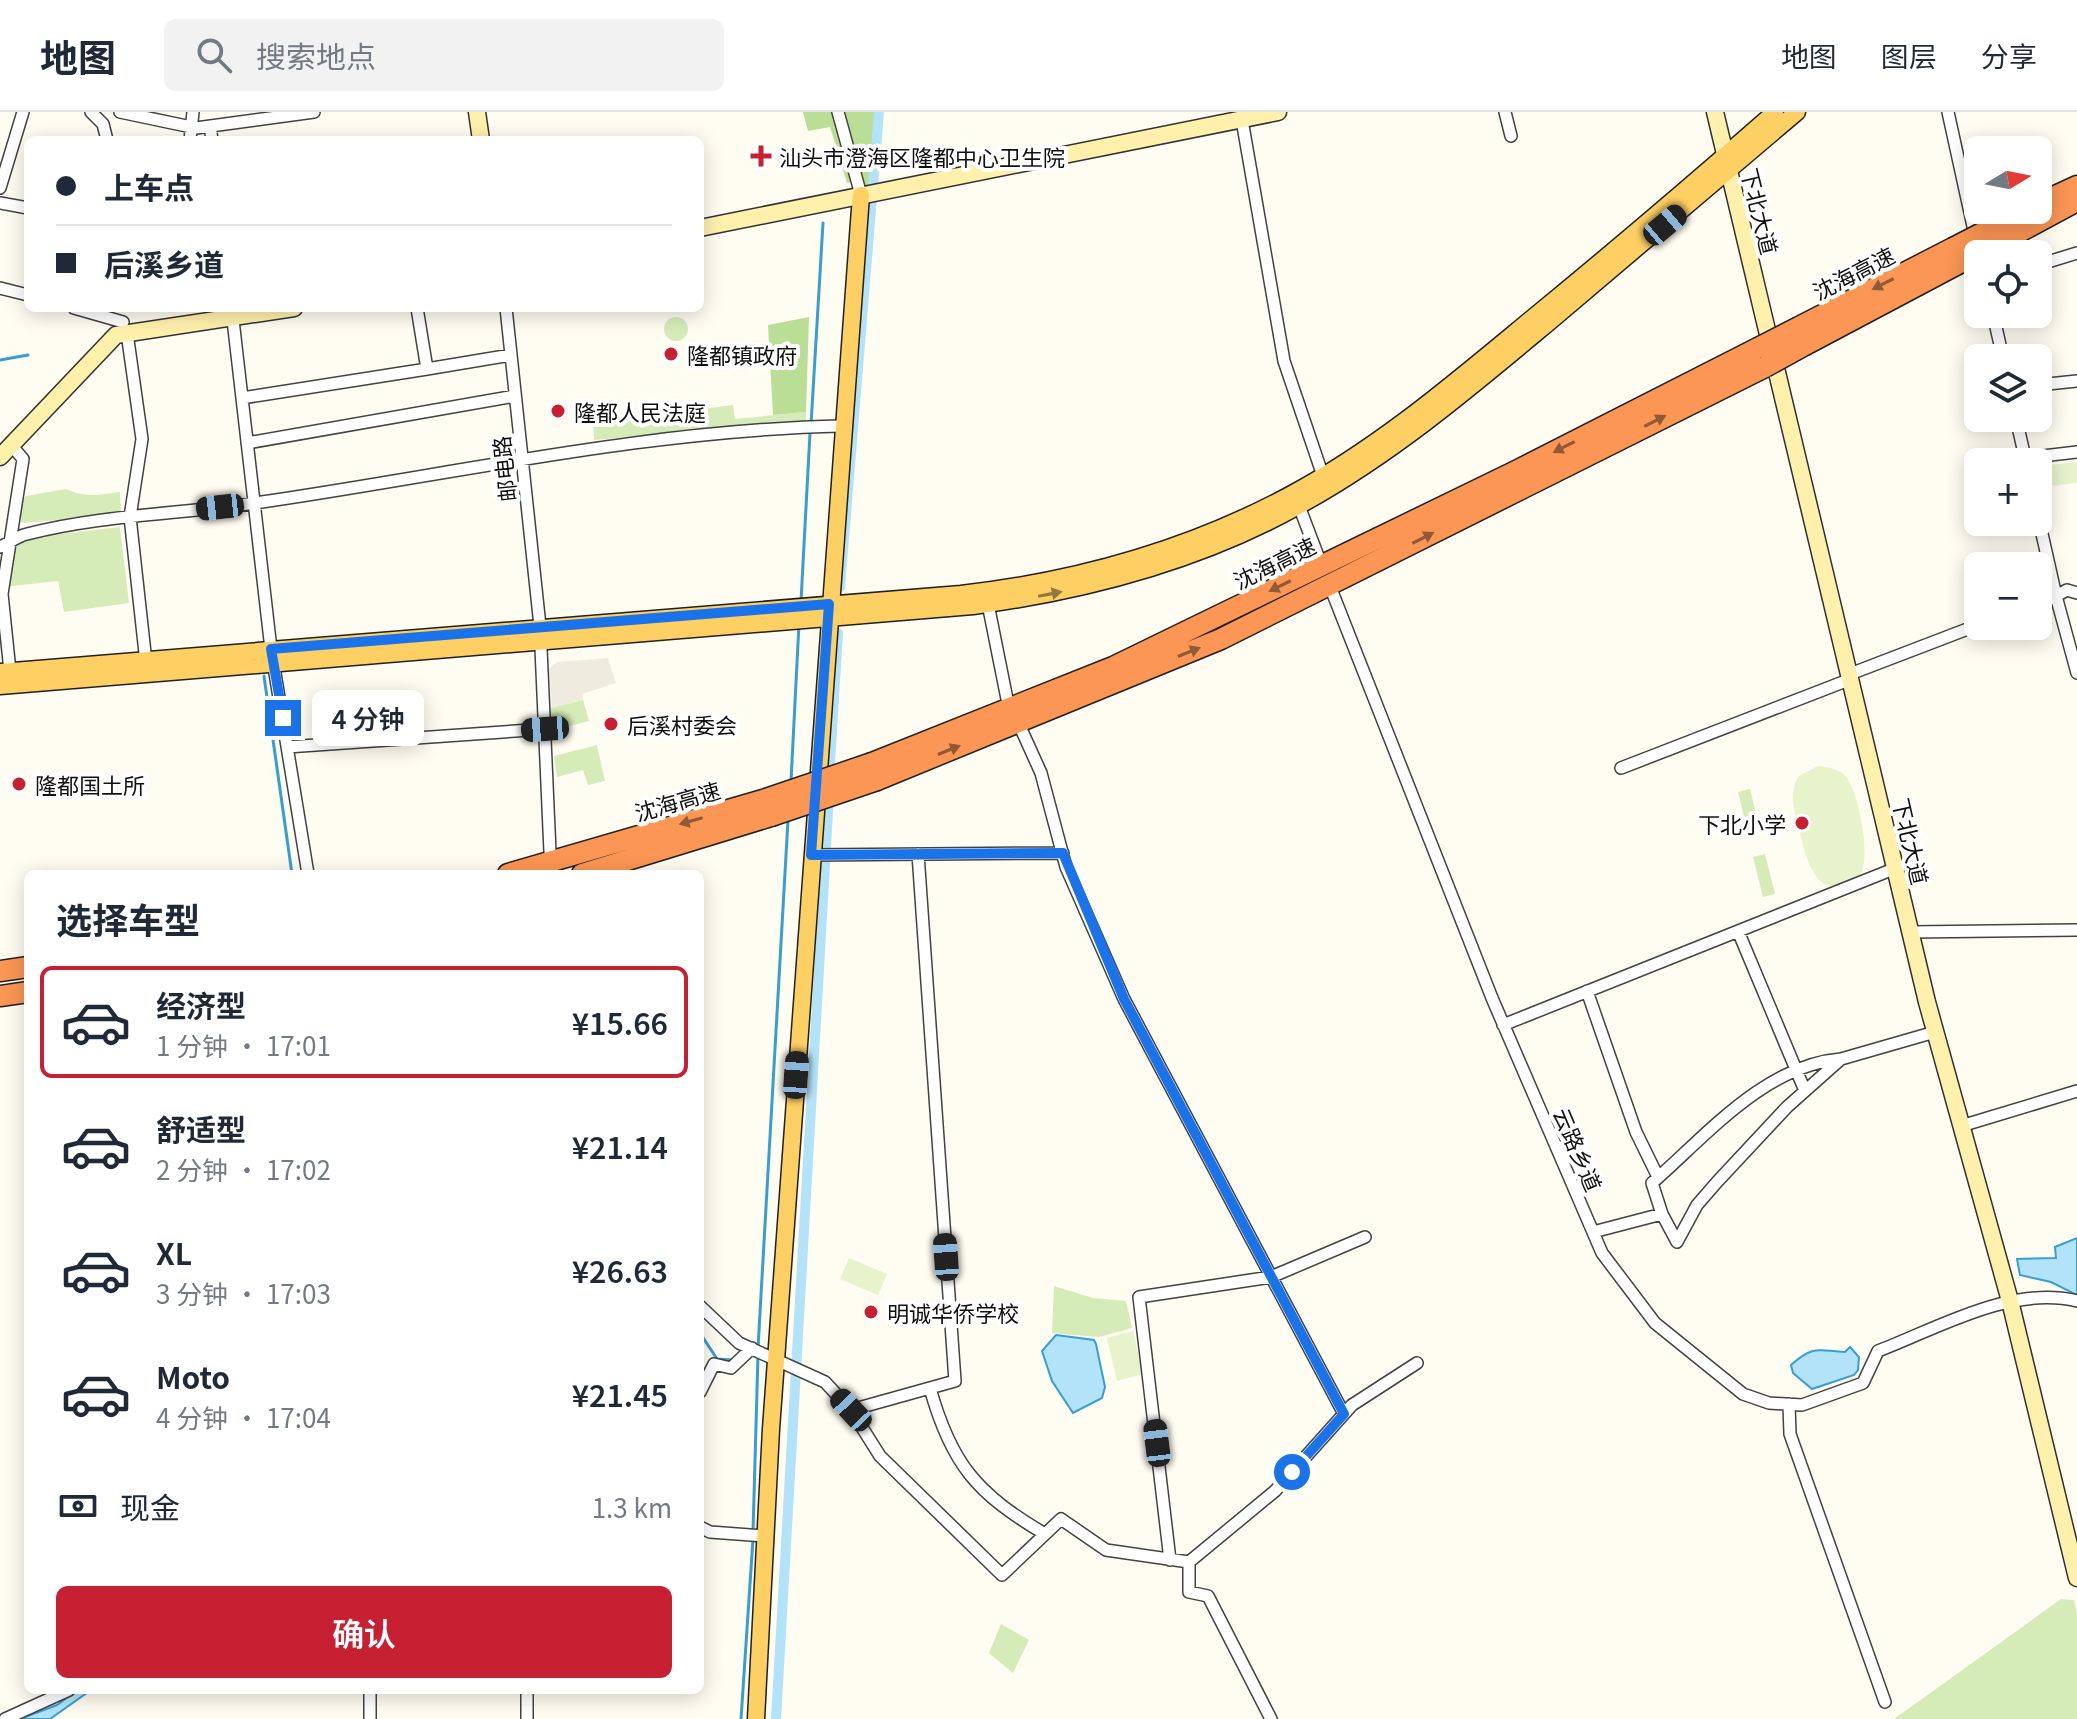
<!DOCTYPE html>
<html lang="zh">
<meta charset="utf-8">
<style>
:root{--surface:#fff;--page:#f2f2f3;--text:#1f2937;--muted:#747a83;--line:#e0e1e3;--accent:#c72032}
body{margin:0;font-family:Georgia,"Noto Sans SC",serif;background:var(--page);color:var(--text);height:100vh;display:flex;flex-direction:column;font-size:30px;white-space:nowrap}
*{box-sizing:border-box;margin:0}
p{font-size:26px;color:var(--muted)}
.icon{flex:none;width:44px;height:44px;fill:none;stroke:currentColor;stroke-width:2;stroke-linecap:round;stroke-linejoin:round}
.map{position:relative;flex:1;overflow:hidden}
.details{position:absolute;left:24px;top:758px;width:680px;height:824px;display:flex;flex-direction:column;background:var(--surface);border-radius:12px;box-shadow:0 4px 20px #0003}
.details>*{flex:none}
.top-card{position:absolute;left:24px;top:24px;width:680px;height:176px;border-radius:12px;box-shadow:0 4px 20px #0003;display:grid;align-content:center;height:176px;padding:0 32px;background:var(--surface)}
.needle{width:52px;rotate:80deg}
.fabs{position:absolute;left:1964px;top:24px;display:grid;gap:16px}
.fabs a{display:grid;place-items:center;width:88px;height:88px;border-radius:12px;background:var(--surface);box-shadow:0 4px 20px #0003;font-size:40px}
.end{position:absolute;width:36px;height:36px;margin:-18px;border:10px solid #1a73e8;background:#fff;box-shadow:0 0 0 4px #fff}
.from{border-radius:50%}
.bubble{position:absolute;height:56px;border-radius:12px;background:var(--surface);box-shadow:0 4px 20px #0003;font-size:26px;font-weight:600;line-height:56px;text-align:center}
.car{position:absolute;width:24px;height:48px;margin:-24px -12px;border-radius:10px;box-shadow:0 0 6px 2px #0007;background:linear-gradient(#222 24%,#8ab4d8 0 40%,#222 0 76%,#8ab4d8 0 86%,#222 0)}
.top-card b{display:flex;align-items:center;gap:28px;height:76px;font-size:30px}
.top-card b+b{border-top:2px solid var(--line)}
.top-card i{width:20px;height:20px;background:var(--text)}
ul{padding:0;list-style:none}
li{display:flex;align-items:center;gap:24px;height:112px;margin:0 16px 12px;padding:0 16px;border:4px solid transparent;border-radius:12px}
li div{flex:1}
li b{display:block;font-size:30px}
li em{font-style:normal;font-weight:600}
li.current{border-color:var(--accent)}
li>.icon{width:72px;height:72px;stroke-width:1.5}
h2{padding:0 32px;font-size:36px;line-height:96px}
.pay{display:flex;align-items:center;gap:20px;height:88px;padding:0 32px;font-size:30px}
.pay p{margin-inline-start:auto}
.cta{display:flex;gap:16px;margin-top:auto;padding:16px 32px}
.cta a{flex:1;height:92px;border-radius:12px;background:var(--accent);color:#fff;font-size:32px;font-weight:600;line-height:92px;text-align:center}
header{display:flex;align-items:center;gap:48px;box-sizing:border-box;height:112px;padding:0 40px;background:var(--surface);border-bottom:2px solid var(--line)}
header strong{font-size:38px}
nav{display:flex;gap:44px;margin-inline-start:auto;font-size:28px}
.search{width:560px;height:72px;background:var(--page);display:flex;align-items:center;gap:20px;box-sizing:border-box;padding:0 28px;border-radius:12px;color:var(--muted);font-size:30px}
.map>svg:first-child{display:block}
</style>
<header>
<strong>地图</strong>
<div class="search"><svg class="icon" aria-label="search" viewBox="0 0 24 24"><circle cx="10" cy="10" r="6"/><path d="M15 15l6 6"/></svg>搜索地点</div>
<nav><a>地图</a><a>图层</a><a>分享</a></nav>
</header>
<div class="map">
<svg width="2077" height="1607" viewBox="0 0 2077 1607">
<rect width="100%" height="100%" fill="#fffcf1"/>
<path fill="#d6ecb8" d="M664 217a12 12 0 1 1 24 0a12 12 0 1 1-24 0Z
M733,293L735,307L806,300V310L594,328L593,311Z
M66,377C85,386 100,383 120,380L121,402L24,411L19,409V393L26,384Z
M120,415L129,491L64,500L58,469L3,475L14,432L18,427Z
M583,588L589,609L553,618L550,596Z
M597,633L605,669L588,673L583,658L557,665L554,644Z
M1750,677L1760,718L1748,721L1738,680Z
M1765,742L1775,782L1763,785L1753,745Z
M1054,1174L1093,1186L1126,1189L1132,1216L1099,1225L1052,1221Z
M2061,1487L2074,1488L2077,1501V1607H1894Z
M1001,1512L1029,1528L1013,1561L989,1541Z"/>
<path fill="#bbde97" d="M803,0H834L855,69L847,71L830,15L808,19Z
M843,0H879L873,72L865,75Z
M809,205L806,300L773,303L768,213Z"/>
<path fill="#e7f3cb" d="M2077,350V371L2050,374L2048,353Z
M1818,654C1831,655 1844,658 1850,671C1860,691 1870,742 1861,762C1821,793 1809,758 1801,725C1797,705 1786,683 1799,664Z
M849,1146L887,1162L878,1183L840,1167Z
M1133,1219L1143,1262L1117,1269L1107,1226Z"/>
<path fill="#f0ebdf" d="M608,546L616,571L582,582L583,588L552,596L549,557L557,550Z"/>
<path fill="#b3e3f9" stroke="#379ed4" stroke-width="2" d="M2077,1126V1183L2051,1170L2020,1163L2017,1147L2056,1146L2055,1135Z
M1056,1223L1094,1228L1096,1232L1105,1275L1102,1286L1073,1301L1052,1269L1042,1239Z
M1850,1235L1859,1245L1858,1258L1854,1263L1812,1277L1793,1261L1791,1253C1814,1232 1819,1239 1845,1240Z
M77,1578H91L50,1607H20L57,1593Z"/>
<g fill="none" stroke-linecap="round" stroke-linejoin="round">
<path stroke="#379ed4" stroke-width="3" d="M0,248L28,243
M811,313L823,111
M801,489L810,321
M264,564L292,762
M791,669L799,512
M700,1221L717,1247L734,1248
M758,1236L788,708
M753,1420L758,1243
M741,1607L753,1427"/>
<path stroke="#b3e3f9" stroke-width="10" d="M840,475L879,0
M829,667L838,521
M776,1607L829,682"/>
<path stroke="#dbd8cf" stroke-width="11" stroke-dasharray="11 5.5" stroke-linecap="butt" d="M552,761V762"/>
<g stroke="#424242" stroke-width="14">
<path id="street" d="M91,0L103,12L107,28
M120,0L196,16L314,0
M838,0L861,83
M1505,0L1511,24
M1948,0L1976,128
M1242,8L1284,249L1323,364
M210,14L212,28
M190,28L193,0
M0,76L23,0
M0,91L28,96
M2038,153L2077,141
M0,176L28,183
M74,196L123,210
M417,196L427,257L511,243
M506,196L540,514L550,740
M1993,202L2003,246
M233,208L271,537L308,762
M127,221L142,327L130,405L146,550
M2038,273L2077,269
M242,286L427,257
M2016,306L2026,350
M247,331L515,284
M2025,346L2077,340
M1299,394L1318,444
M2038,404L2056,484L2038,491
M0,435C9,431 18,424 27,422C101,403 180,402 255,391C450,363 644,318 842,314
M2077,481L2067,478L2056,484L2077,561
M1333,482L1492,886L1602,1141L1655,1211L1743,1282L1769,1291L1802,1293L1863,1271L1878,1239C1938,1216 2011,1173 2077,1189
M988,492L1007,587
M10,559L2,482L23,347L12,334
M1850,562L1978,513
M1022,619L1041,661L1066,755L1124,887L1344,1302
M287,635L545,617
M1621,656L1851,567
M811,743L1063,741
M1738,819L1805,979
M1911,820L2077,818
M1587,879L1636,1020L1658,1065
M1503,913L1896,756
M1961,1014L2077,979
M1662,1102L1652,1071C1707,1023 1765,953 1841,947
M1593,1120L1662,1102L1677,1130L1697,1093L1717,1070L1787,995L1841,947L1935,920
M700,1194L739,1231L825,1270L851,1298L880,1344L1002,1463L1061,1407L1106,1438L1189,1450L1275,1379L1352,1293L1417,1251
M930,1276C951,1352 977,1382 1045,1422
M700,1280L714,1252L731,1256L752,1236
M1789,1292L1790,1322L1885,1590
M851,1298L955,1269L918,742
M700,1415L710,1420L765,1424
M1170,1448L1139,1185L1271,1165L1365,1125
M1189,1450V1480L1208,1484L1271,1607
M5,1607L69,1578
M370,1607V1578
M527,1607V1578"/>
</g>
<g stroke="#313131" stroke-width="19">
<path id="secondary" d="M477,0L481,28
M1715,0L1927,890L2010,1189L2077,1466
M700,116L1278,0
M0,345L116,223L294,196"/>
</g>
<g stroke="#202020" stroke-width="19">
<path id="primary" d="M0,560L961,482C1075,469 1189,437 1290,383C1378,336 1454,271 1530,208C1613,140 1694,71 1775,0
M0,574L973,494C1086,479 1200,449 1300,393C1391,343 1469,277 1548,211C1631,141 1714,71 1797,0
M756,1607L771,1317L861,83"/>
</g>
<g stroke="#202020" stroke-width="23">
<path id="highway" d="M2038,92L2077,74
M2005,109L2027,98
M2008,126L2077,89
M1799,215L1953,136
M1805,233L1956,153
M872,651L1113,555L1516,359L1758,236
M877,668L1221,527L1765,255
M508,762L766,687
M582,762L771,704
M0,859L28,855
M0,884L28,880"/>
</g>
<use href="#street" stroke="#fff" stroke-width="11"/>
<use href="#secondary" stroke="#fff1ac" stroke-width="16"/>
<use href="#primary" stroke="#fecf62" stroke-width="16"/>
<use href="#highway" stroke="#fb9654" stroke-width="20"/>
<g stroke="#202020" stroke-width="23" stroke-linecap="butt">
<path id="highway-bridge" d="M1953,136L2005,109
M1956,153L2008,126
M1758,236L1799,215
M1765,255L1805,233
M766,687L872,651
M771,704L877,668"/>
</g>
<use href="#highway-bridge" stroke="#fb9654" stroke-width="20"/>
</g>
<defs><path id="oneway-solid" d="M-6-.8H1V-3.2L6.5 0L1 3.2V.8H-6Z" transform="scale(2)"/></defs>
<g fill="#915935">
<use href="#oneway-solid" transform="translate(1883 172) rotate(153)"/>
<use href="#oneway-solid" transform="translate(1655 309) rotate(-27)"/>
<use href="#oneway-solid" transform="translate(1564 335) rotate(153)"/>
<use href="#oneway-solid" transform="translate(1423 426) rotate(-27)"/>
<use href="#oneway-solid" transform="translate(1280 474) rotate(154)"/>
<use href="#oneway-solid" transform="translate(1189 540) rotate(-22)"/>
<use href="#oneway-solid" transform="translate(949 638) rotate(-22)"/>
<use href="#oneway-solid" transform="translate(691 709) rotate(164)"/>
</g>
<use fill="#92793d" href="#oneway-solid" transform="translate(1050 482) rotate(-11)"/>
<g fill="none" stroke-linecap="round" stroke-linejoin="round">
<path stroke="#1a73e8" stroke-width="10" d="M283,606L271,537L829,492L811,743L1063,741L1124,887L1344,1302L1292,1360"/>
</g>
<g fill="#c72032" stroke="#fff" stroke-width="3">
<path d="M757 32h8v8h8v8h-8v8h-8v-8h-8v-8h8z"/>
<circle cx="671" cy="242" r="8"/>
<circle cx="558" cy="299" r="8"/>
<circle cx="611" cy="612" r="8"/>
<circle cx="19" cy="672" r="8"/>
<circle cx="1802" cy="711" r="8"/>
<circle cx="871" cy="1200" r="8"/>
</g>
<g text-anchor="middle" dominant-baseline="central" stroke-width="8" stroke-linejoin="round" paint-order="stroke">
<g font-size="22" fill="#0f0f0f" stroke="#fff" text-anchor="start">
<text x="779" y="44">汕头市澄海区隆都中心卫生院</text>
<text x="687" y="242">隆都镇政府</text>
<text x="574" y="299">隆都人民法庭</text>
<text x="627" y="612">后溪村委会</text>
<text x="35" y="672">隆都国土所</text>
<text x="1786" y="711" text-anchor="end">下北小学</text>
<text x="887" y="1200">明诚华侨学校</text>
</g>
<g font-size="22" fill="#0f0f0f" stroke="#fff">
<text transform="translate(1761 99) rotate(76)">下北大道</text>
<text transform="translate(1853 160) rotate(-27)">沈海高速</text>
<text transform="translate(503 357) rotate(-96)">邮电路</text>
<text transform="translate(1274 450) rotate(-26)">沈海高速</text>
<text transform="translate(677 688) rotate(-16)">沈海高速</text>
<text transform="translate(1912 729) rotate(77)">下北大道</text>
<text transform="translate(1579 1037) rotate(67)">云路乡道</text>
</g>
</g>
</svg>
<div class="fabs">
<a><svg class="needle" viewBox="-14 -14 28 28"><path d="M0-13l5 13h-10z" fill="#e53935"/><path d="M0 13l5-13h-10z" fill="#747a83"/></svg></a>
<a><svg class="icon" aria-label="locate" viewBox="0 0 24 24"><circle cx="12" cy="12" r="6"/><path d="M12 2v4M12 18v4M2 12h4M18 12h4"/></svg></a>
<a><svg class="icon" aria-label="layers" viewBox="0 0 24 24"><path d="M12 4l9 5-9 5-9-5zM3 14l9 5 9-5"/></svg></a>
<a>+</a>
<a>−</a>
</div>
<i class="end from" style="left:1292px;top:1360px"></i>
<i class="end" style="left:283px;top:606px"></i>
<div class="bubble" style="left:312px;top:578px;width:112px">4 分钟</div>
<i class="car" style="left:1665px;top:113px;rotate:50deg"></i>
<i class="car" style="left:220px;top:395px;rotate:264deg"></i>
<i class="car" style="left:545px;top:617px;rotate:266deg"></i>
<i class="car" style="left:796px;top:963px;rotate:4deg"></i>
<i class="car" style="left:946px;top:1145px;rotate:356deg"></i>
<i class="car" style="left:851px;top:1298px;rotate:317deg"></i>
<i class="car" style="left:1157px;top:1331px;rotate:353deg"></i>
<div class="top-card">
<b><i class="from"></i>上车点</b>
<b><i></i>后溪乡道</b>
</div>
<section class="details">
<h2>选择车型</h2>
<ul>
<li class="current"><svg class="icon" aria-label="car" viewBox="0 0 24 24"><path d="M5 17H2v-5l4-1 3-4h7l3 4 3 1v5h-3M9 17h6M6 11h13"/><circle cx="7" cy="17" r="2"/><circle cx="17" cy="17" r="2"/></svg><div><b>经济型</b><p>1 分钟 · 17:01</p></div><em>¥15.66</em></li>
<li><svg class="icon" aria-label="car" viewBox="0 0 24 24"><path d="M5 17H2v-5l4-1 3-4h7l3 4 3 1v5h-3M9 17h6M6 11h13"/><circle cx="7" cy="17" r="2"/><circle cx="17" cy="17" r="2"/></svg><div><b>舒适型</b><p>2 分钟 · 17:02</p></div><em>¥21.14</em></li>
<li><svg class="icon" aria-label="car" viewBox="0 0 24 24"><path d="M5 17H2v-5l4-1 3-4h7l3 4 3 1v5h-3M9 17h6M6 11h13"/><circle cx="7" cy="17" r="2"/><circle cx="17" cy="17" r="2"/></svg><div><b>XL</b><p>3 分钟 · 17:03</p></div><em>¥26.63</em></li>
<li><svg class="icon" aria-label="car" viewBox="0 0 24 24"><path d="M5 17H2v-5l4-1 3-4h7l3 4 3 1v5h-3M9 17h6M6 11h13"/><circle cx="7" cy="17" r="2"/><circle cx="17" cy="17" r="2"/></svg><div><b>Moto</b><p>4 分钟 · 17:04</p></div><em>¥21.45</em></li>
</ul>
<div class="pay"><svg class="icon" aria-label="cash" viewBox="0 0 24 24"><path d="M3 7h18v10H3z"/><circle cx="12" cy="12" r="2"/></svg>现金<p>1.3 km</p></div>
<div class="cta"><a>确认</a></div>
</section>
</div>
